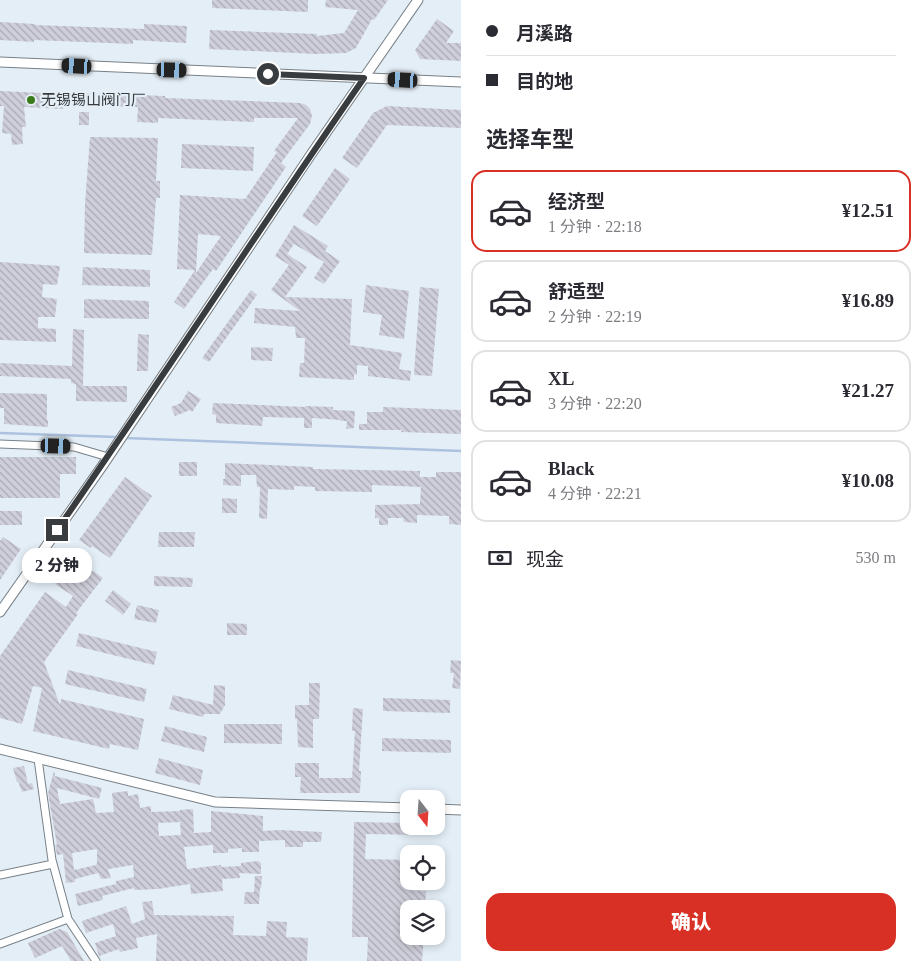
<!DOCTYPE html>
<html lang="zh">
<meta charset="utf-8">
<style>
:root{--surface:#fff;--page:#f7f7f7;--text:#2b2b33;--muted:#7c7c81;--line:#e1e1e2;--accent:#d93025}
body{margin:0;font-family:"Times New Roman","Noto Sans SC",serif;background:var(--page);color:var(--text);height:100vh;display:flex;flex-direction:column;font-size:19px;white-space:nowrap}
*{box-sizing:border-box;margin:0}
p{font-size:16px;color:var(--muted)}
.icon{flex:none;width:28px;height:28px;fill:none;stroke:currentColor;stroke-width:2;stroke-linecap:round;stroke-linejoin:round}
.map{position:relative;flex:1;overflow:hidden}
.side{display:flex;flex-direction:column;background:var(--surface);width:460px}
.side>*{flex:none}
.banner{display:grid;align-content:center;height:110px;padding:0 25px;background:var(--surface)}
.needle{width:32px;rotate:163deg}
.buttons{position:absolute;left:400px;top:790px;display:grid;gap:10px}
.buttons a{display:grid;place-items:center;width:45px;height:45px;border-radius:10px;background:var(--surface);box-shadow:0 2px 8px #0003;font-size:25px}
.end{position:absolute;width:22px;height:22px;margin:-11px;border:6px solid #383c3f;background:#fff;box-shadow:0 0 0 2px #fff}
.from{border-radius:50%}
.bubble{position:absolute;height:35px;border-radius:15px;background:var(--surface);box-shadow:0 2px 8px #0003;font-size:16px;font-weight:800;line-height:35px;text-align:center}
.car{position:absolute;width:15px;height:30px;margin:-15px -8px;border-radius:6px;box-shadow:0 0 4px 1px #0007;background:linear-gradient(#222 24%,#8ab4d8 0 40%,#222 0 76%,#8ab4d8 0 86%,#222 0)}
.banner b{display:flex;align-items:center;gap:18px;height:48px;font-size:19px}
.banner b+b{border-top:1px solid var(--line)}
.banner i{width:12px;height:12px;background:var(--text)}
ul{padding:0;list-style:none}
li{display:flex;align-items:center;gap:15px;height:82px;margin:0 10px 8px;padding:0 15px;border:2px solid var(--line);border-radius:15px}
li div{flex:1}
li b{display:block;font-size:19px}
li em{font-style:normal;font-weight:800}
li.current{border-color:var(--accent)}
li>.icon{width:45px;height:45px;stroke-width:1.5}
h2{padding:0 25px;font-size:22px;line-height:60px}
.pay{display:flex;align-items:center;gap:12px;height:55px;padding:0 25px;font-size:19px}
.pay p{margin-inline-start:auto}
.cta{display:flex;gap:10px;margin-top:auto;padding:10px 25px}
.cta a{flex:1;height:58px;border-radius:15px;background:var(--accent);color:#fff;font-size:20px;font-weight:800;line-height:58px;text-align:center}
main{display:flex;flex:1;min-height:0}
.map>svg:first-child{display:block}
</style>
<main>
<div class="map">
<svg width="461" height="961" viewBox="0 0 461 961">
<defs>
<pattern id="building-back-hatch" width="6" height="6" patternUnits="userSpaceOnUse" patternTransform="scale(1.25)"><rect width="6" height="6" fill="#cecfda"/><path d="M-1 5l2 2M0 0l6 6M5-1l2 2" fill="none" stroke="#a8a9b2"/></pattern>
</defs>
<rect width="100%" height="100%" fill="#e4eef6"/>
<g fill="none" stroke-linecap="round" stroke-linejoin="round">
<path stroke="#adc2de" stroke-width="2.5" d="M0,433L117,437
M125,438L461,451"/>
</g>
<path fill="url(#building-back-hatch)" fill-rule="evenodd" d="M212,0H308V12L212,8Z
M326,0H388L374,20L372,19L356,48L346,53L316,54L209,49L210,30L317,34V36L344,33L358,10L325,7Z
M437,19L454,31L446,43H461V61L420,59L415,50Z
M0,22L35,24V25L144,29V24L187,26L186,43L133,40V44L34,40V42L0,40Z
M0,91L63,94V109L24,107L26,127H22L23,144L12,145L11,134L2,133L4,106H0Z
M84,93L165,96V98L300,103L306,105L310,109L312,115L310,124L281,163L286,167L216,271L213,269L184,309L174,302L195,270L177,269L180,195L245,199L277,152L274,151L298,118H254V122L158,118V123L137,122L138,107L84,105ZM198,234L221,236L196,273V271Z
M387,106L461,110V128L387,125L357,168L342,158L373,113Z
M79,112H89V125H79Z
M90,137L158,138L156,181H160V198H156L152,255L84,253L85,204Z
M182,144L254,147L253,171L181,168Z
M335,168L350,179L317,226L302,216Z
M294,225L328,246L325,251L340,261L324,284L314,278L324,262L294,244L287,254L307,267L285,297L352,299L350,345L402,353L399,369L411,371L410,381L368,376V366L357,365V375L354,374V380L299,377L300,363H304L305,338H296L295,327L254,323L255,308L300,311L271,290L289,265L275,256Z
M0,262L60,266L57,285L43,284L42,297L57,299L55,317H38V328L56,329V342L0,340Z
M83,267L150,270V287L82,285Z
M366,285L409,291L404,339L379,335L382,315L363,312Z
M420,287L439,289L432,376L414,375Z
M251,290L257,295L209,362L202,358Z
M84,299L149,301V319L84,318Z
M73,329L84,330L83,386H127V402L76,401V384L71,383V379L0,376V363L72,366Z
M138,334L149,335L148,371H137Z
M251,347L273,348L272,361L251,360Z
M188,391L201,399L192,412L190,410L175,416L171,407L181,403Z
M0,393L47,394V420H48V427L4,424V408H0Z
M213,403L305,407V406L333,407V410L355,411L354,428L346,429L347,421H340V420L312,418V428H304V418L263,417L262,426L216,423V415L212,414Z
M383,407L461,410V434L401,432L402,430H359V424H367V412H383Z
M0,457H76V474H60V498H0Z
M179,462H197V476H179Z
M225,463L313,467V469L420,471V477H436V472H461V525L449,524V516L417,515V523L404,522L403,518H388V525H379V518H375V505L420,504L421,487L372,485V492L315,491V487L294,486V490L268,489L267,519L259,518L260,487H257L256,475H241V486L223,485V479H225Z
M125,477L152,496L110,558L92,546L91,548L79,540Z
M222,498L237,499V513H222Z
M0,511H22V525H0Z
M159,532H195L194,547H158Z
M3,537L21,549L0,580V541Z
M75,558L103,578L76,613L78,614L44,662L60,705L61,699L144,719L138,750L110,744L109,749L33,731L42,688L33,686L22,724L0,718V656L45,592L66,607L73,596L55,584Z
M154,576L193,578L192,587L154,586Z
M113,590L131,604L123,615L105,601Z
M137,605L159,610L156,623L134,619Z
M227,623L247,624V635H227Z
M79,633L157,652L154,665L76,646Z
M451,660L461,661L460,689L452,688L454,673H450Z
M68,670L147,689L144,702L65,684Z
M309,683H320L319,719H313V748L298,747L297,719H295V705H309Z
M214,685L225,686V705L220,714H204L203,717L169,709L173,695L213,705Z
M383,698L450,700V713L383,711Z
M353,708L363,709L359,771H361L360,793H300L301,777H295V763H319V778H352L355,731H352Z
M224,724H282V744L224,743Z
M165,726L207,737L204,752L161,741Z
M382,738L451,740V753L382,751Z
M159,758L203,770L200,785L155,773Z
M24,766L28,784L32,783L34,789L22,792L18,781L17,782L13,768Z
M54,771L55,776L102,788L99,799L57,788L60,804L93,799L96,813L114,812L112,793L128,791V796L138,794L140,808L151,806V812L180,811V810L193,809L194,833L211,832V811L263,816V831L280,830L322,832L321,842H303V847H285V840L259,841V852H242V848L228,849V853H213V845L184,847L187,869L221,865V867L241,866V863L259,861V862L261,863V874L239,873L240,878L222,879L223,891L191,894L190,884L158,889L134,890V888L102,896L103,900L78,906L75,894L116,884V881L134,877L133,865L108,869L111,878L101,879L98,873L75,879V882L66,883L63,854L57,855L55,845H57L48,793ZM180,822L181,835L159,836L158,823ZM97,849V863L96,865L74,870L72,853Z
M354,822L409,823V826H422V835L366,834L365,859L409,860V890L426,891L425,909L409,908V936H424L422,961H367L368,937H352Z
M255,876H262L261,888H260L259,904H244L245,892H254Z
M152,901L154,915L234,916L233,935L266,936L267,921L287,922L286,937L308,938L307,961H156L157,934L136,938L138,948L120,952L119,949L99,956L95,943L116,936L113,924L86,933L82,921L126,906L132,924L145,919L142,902Z
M59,929L67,932L84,961H71L62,946L35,958L28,943Z"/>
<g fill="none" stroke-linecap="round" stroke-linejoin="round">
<g stroke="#788087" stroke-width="9">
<path id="minor" d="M0,444L74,447L108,457
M38,759L52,860L68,919L96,961
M0,875L53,864
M0,944L68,919"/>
</g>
<g stroke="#788087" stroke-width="11">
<path id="tertiary" d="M0,62L461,82
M0,612L103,465L312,153L418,0
M0,749L215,802L409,808
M436,809L461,810"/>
</g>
<use href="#minor" stroke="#fff" stroke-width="7"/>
<use href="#tertiary" stroke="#fff" stroke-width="9"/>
</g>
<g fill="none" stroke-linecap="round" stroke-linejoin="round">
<path stroke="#383c3f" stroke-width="6" d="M57,530C161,380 260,228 364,78L268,74"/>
</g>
<circle fill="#397a1a" stroke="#e4eef6" stroke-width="2" cx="31" cy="100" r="5"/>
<g text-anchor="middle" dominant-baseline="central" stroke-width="4.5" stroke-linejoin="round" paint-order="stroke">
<g font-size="15" fill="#383c3f" stroke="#e4eef6" text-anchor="start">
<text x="41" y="100">无锡锡山阀门厂</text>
</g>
</g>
</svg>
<div class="buttons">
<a><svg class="needle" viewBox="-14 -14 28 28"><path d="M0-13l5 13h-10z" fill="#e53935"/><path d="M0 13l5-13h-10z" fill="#7c7c81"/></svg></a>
<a><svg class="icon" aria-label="locate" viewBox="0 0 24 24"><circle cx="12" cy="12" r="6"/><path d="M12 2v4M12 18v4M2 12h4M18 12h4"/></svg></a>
<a><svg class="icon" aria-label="layers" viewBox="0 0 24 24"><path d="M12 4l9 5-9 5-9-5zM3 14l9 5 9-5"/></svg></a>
</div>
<i class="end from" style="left:268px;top:74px"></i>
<i class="end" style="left:57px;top:530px"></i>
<div class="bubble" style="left:22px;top:548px;width:70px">2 分钟</div>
<i class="car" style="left:77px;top:66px;rotate:273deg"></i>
<i class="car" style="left:172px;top:70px;rotate:92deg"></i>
<i class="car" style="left:403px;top:80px;rotate:273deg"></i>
<i class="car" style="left:56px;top:446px;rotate:92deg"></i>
</div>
<section class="side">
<div class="banner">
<b><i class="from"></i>月溪路</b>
<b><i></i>目的地</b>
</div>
<h2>选择车型</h2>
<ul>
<li class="current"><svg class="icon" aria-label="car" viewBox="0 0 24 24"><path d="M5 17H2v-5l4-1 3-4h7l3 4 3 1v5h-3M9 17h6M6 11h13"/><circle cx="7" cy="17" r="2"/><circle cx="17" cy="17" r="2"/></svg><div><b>经济型</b><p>1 分钟 · 22:18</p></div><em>¥12.51</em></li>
<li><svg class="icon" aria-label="car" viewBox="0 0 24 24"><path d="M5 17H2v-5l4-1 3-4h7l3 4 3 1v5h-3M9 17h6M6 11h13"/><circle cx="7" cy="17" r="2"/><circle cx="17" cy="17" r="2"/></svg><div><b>舒适型</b><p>2 分钟 · 22:19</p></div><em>¥16.89</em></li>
<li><svg class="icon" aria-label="car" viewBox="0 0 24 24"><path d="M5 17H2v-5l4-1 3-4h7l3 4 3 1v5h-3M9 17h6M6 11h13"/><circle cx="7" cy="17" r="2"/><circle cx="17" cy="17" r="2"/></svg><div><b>XL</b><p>3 分钟 · 22:20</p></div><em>¥21.27</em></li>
<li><svg class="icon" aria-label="car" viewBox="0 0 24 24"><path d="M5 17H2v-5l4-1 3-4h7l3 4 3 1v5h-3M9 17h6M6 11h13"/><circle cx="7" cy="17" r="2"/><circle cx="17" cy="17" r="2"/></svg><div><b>Black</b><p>4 分钟 · 22:21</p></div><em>¥10.08</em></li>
</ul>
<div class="pay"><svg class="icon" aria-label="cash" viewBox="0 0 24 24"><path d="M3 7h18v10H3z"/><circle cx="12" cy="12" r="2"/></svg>现金<p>530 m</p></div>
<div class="cta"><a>确认</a></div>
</section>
</main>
